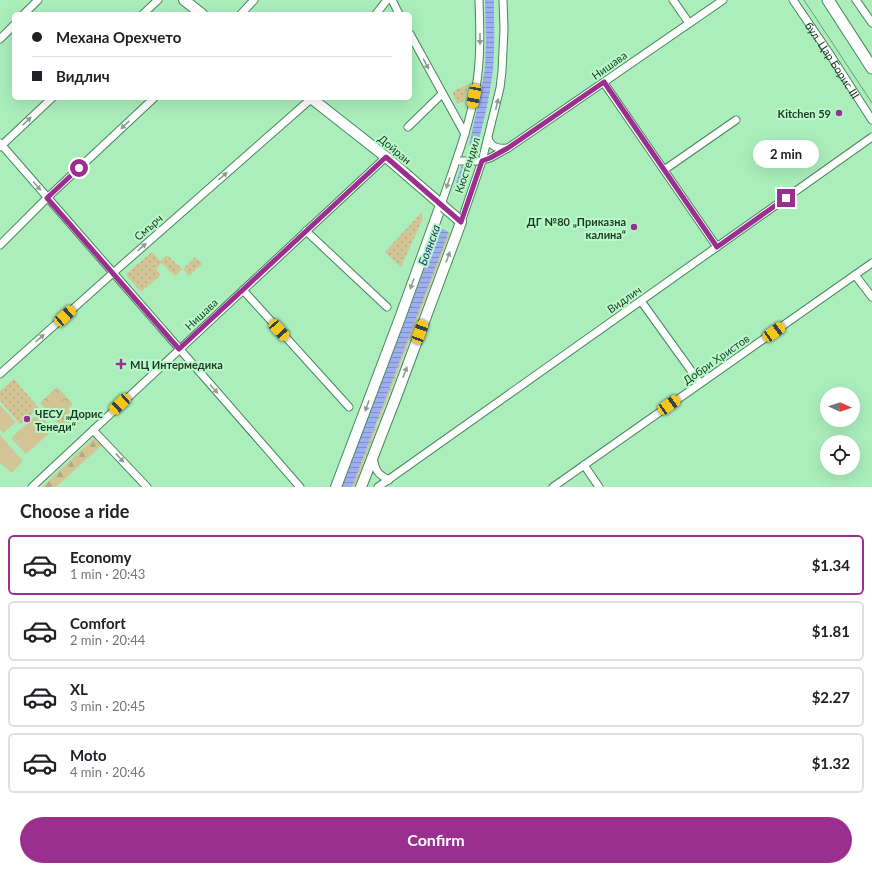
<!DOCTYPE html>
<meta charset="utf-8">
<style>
:root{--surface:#fff;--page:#f2f2f2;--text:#202124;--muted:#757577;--line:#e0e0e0;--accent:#9b2f90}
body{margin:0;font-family:Lato,sans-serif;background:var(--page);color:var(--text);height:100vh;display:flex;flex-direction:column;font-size:15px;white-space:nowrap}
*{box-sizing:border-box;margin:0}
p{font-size:13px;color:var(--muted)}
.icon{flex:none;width:22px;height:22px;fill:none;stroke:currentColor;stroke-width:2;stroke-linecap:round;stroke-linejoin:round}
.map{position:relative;height:487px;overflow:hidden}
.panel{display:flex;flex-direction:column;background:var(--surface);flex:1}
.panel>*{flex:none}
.top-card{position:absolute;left:12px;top:12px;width:400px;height:88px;border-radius:6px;box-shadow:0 4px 16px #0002;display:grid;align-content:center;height:88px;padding:0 20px;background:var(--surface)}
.needle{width:26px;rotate:93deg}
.tools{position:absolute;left:820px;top:387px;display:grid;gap:8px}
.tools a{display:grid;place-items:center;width:40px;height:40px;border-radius:50%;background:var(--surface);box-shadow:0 4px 16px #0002;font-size:20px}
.end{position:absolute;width:18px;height:18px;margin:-9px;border:5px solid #9b2f90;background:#fff;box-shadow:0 0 0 2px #fff}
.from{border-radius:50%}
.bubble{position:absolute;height:28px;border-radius:14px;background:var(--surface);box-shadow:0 4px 16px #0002;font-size:13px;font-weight:700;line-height:28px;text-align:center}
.car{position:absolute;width:12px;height:24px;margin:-12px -6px;border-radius:5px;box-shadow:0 0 3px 1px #0007;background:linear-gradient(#f5c518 24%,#345 0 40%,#f5c518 0 76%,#345 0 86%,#f5c518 0)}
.top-card b{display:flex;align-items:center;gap:14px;height:38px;font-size:15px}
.top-card b+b{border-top:1px solid var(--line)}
.top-card i{width:10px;height:10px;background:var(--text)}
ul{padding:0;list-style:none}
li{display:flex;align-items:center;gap:12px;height:60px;margin:0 8px 6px;padding:0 12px;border:2px solid var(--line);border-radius:6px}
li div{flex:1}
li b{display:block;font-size:15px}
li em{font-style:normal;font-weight:700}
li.on{border-color:var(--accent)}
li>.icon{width:36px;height:36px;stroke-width:1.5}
h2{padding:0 20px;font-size:18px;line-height:48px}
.button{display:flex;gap:8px;margin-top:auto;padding:8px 20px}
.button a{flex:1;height:46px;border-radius:24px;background:var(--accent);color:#fff;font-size:16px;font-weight:700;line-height:46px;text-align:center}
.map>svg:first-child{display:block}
</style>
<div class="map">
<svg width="872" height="487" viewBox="0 0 872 487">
<defs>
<pattern id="grass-dots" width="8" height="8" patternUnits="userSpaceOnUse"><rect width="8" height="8" fill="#d3c496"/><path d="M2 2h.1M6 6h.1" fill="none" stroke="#b5a981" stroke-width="1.8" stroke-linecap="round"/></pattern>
<pattern id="forest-firs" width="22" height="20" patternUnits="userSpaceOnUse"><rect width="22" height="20" fill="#d3c496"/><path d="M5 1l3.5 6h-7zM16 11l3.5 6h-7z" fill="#b5a981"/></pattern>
<pattern id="park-crowns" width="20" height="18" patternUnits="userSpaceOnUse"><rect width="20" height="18" fill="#d3c496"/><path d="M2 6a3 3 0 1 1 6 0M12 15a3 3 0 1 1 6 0" fill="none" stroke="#b5a981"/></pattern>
<pattern id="water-rules" width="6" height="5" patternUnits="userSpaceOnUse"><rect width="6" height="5" fill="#9daff2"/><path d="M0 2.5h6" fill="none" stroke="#7f8fc4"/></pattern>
</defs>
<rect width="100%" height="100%" fill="#abeebc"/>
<path fill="url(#grass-dots)" d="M468,84L464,101L457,104L452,92Z
M421,213L423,218L401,267L385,252Z
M439,227L440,228L369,417L366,416Z
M448,232L450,233L379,421L377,420Z
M152,252L160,261L167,255L182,269L175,276L162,263L156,269L161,275L141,292L127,276V273Z
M195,257L202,264L189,276L183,269Z
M14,379L39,408L20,424L0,401V391Z
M375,426L377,427L354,487H352Z"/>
<path fill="url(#forest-firs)" d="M95,437L102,445L56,487H42Z"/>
<path fill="url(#park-crowns)" d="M57,387L73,404L68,409L80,423L68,434L40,403Z"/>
<path fill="#d3c496" d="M0,405L16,422L3,433L0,429Z
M39,413L53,430L26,454L11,438Z
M0,435L23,461L12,473L0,463Z"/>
<path fill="url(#water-rules)" d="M485,0H494C494,23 495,47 493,70C484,142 456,213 430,281C404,349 378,418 352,487H342L440,228L469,145L481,92L485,67L486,39Z"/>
<path fill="#abeebc" d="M467,145H479L473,166H460Z
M452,189L463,196L450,233L439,227Z"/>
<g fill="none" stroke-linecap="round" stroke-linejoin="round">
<g stroke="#46865a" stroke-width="9">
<g id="street">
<path d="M392,0L399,14"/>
<path d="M673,0L689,23"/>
<path id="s1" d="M793,0L829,53L872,120"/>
<path d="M856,0L872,23"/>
<path d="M24,14L38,0"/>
<path d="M143,14L158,0"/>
<path d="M241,14L254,0"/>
<path d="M376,14L387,0"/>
<path d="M410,34L465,134"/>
<path d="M0,39L14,25"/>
<path d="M604,83L717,247"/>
<path d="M408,127L442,94"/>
<path d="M488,138C491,148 499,149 508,148"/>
<path d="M0,143L300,487"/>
<path d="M0,147L52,98"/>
<path d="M480,161L490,158L508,148L723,0"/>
<path d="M664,170L736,120"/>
<path d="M441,205C454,166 469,128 476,88C481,59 480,29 479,0"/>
<path d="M461,222L482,161L500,88L502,71L504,29L503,0"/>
<path d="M306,231L387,307"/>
<path d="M0,245L47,198L154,98"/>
<path d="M855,275L872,297"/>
<path d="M243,290L349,407"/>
<path d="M641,301L700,383"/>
<path d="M0,374L113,273L312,98"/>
<path d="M93,430L147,487"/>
<path d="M373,457C375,470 377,474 389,480"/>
<path d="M584,465L599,487"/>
<path d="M32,487L386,157"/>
<path d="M378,487L872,137"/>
<path d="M553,487L872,263"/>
</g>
</g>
<g stroke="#46865a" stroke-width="12">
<path id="secondary" d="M184,0L202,14
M311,98L386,157L444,207
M336,487L400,318L441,205
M361,487L396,397L457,233L461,222L458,219"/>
</g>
<g stroke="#46865a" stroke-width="13">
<path id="primary" d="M828,0L872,68"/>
</g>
<use href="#street" stroke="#fff" stroke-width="7"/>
<use href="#secondary" stroke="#fff" stroke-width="10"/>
<use href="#primary" stroke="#fff" stroke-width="11"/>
<path stroke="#699976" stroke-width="1" d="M804,0L872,103"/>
<g stroke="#46865a" stroke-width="9" stroke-linecap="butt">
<path id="street-bridge" d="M460,161H480"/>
</g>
<g stroke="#46865a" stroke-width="12" stroke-linecap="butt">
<path id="secondary-bridge" d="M444,207L458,219"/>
</g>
<use href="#street-bridge" stroke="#fff" stroke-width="7"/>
<use href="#secondary-bridge" stroke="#fff" stroke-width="10"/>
</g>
<defs><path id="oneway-solid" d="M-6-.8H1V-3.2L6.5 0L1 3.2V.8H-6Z"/></defs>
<g fill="#8e9c92">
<use href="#oneway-solid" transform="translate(480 39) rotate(90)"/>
<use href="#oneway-solid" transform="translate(426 64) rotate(62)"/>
<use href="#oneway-solid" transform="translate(497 104) rotate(-77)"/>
<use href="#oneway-solid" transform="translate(27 121) rotate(-43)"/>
<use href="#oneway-solid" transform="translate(125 125) rotate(137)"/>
<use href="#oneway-solid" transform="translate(223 176) rotate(-41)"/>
<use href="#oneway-solid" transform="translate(448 183) rotate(109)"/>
<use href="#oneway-solid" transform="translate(37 186) rotate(49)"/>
<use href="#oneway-solid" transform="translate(142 247) rotate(-41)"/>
<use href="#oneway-solid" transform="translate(448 257) rotate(-70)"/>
<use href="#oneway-solid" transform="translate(412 284) rotate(110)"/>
<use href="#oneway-solid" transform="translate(40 338) rotate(-42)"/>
<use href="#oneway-solid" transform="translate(405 372) rotate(-69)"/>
<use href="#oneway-solid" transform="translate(214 389) rotate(49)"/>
<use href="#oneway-solid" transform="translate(367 406) rotate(110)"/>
<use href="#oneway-solid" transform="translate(120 458) rotate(47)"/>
</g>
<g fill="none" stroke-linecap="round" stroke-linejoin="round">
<path stroke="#9b2f90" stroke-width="5" d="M79,168L47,198L179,349L386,157L461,222L482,161L490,158L508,148L604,82L717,247L786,198"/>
</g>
<g fill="#9b2f90" stroke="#b8fbc9" stroke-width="1.5">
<circle cx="839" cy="113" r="4"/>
<circle cx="634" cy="227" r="4"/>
<path d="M119 358h4v4h4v4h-4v4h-4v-4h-4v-4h4z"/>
<circle cx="27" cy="419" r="4"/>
</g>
<g text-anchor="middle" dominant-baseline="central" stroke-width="4" stroke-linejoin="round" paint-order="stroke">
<g font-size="11" fill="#1d3825" stroke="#b8fbc9">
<text stroke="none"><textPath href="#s1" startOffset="72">бул. Цар Борис III</textPath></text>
<text transform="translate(609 65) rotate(-35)">Нишава</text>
<text transform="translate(395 149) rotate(40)">Дойран</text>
<text transform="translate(467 165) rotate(-72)">Кюстендил</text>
<text transform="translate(148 227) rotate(-41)">Смърч</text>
<text transform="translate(624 299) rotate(-35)">Видлич</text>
<text transform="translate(201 314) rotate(-43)">Нишава</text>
<text transform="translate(716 359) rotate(-35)">Добри Христов</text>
</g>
<g font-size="11" font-weight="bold" fill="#1d3825" stroke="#b8fbc9" text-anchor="end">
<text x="831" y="113">Kitchen 59</text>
<text x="626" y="221">ДГ №80 „Приказна<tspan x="626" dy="13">калина“</tspan></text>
<text x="130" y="364" text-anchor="start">МЦ Интермедика</text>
<text x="35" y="413" text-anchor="start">ЧЕСУ „Дорис<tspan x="35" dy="13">Тенеди“</tspan></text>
</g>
<g font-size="12" font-style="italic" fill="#27327d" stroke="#b8fbc9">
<text transform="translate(429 245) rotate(-70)">Боянска</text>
</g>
</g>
</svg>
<div class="tools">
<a><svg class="needle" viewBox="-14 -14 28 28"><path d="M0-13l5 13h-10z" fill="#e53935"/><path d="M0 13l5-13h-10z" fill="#757577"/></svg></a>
<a><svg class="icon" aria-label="locate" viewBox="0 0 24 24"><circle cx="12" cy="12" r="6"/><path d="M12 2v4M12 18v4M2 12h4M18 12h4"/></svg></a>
</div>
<i class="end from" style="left:79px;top:168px"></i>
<i class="end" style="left:786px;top:198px"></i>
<div class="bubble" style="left:753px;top:140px;width:66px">2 min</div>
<i class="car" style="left:474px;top:96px;rotate:191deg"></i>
<i class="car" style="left:65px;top:316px;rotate:48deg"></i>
<i class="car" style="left:279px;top:330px;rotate:138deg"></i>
<i class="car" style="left:420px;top:332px;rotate:20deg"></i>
<i class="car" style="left:774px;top:332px;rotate:55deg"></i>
<i class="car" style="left:120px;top:404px;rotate:227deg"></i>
<i class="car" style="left:669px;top:405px;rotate:55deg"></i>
<div class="top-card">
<b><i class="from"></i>Механа Орехчето</b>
<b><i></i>Видлич</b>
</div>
</div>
<section class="panel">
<h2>Choose a ride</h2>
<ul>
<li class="on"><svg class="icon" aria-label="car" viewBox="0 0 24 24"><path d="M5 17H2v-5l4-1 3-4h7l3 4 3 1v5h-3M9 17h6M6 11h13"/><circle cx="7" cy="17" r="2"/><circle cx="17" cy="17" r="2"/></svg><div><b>Economy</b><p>1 min · 20:43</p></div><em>$1.34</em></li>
<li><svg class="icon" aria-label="car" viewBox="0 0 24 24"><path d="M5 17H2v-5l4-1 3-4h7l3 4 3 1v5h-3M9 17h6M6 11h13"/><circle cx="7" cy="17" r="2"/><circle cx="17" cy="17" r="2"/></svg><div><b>Comfort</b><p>2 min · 20:44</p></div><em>$1.81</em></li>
<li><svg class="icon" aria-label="car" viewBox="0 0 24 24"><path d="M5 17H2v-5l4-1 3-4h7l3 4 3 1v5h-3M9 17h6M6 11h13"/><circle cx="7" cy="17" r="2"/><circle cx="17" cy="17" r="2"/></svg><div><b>XL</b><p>3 min · 20:45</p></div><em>$2.27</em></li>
<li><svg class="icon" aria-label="car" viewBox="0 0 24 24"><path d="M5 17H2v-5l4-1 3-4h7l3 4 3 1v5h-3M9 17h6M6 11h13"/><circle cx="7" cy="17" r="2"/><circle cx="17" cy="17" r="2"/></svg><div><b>Moto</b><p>4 min · 20:46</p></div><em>$1.32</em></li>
</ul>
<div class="button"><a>Confirm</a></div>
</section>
